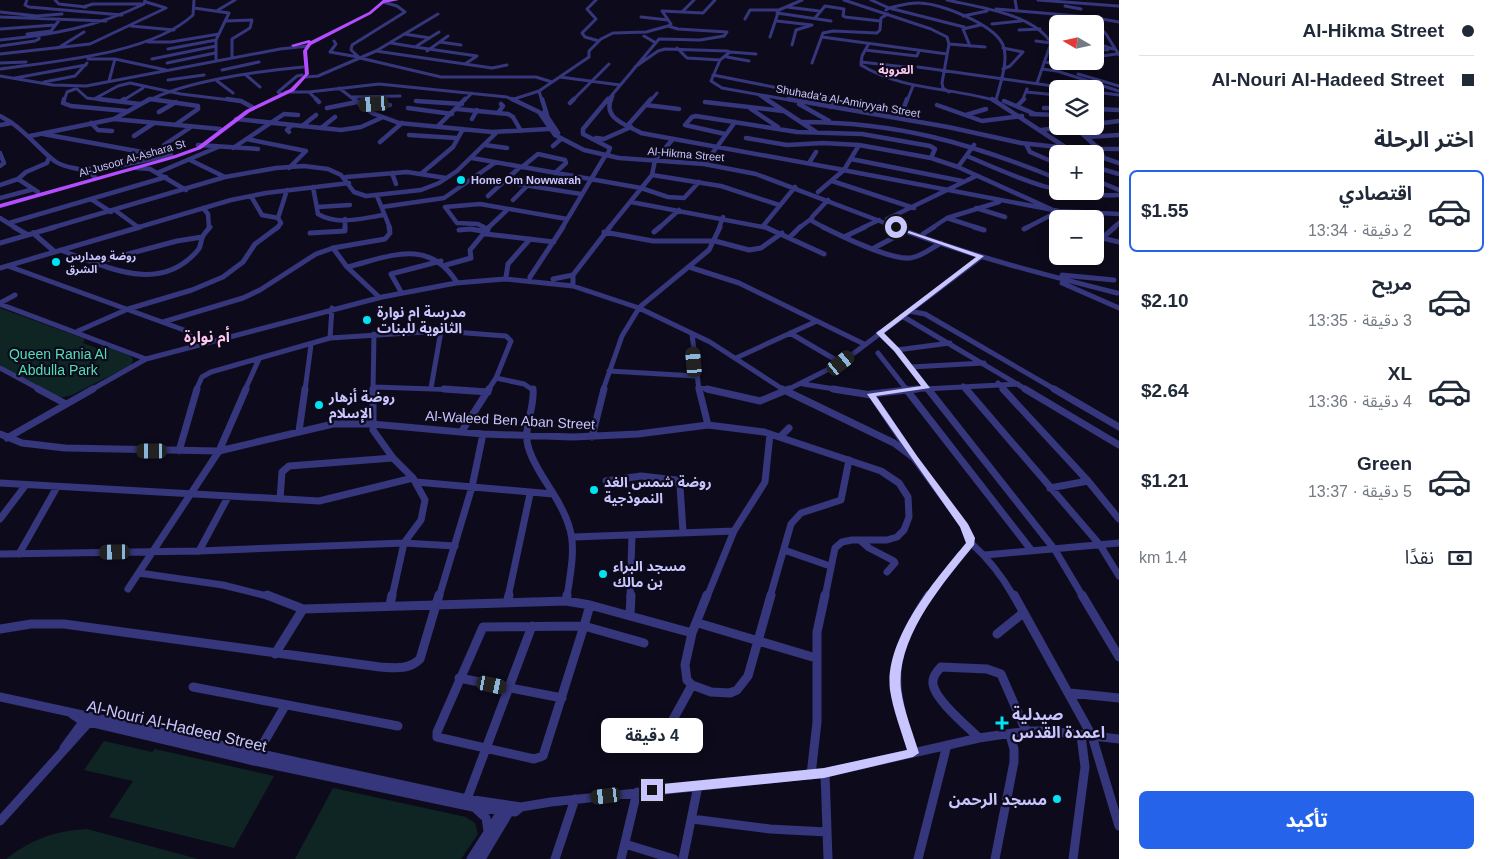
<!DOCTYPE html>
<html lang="ar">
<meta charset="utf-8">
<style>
:root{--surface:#fff;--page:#f6f6f7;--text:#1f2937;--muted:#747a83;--line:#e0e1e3;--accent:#2563eb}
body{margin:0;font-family:Helvetica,"Noto Sans Arabic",sans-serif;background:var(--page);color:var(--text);direction:rtl;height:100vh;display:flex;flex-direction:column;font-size:19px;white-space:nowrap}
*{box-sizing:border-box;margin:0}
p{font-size:16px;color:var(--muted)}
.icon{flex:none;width:28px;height:28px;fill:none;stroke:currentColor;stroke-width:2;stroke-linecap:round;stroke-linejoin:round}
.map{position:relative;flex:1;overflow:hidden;direction:ltr}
.details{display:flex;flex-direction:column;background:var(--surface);width:375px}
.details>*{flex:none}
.hud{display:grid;align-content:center;height:110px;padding:0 20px;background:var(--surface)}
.needle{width:32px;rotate:279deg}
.buttons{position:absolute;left:1049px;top:15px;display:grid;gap:10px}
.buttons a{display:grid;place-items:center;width:55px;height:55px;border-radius:8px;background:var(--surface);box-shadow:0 2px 12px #0003;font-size:25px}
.end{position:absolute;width:22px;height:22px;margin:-11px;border:6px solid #c9c5ff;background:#111;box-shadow:0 0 0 2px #111}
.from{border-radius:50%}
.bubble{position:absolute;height:35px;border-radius:8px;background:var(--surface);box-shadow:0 2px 12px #0003;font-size:16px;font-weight:700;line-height:35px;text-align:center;direction:rtl}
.car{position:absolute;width:15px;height:30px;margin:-15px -8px;border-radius:6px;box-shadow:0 0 4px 1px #0007;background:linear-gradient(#222 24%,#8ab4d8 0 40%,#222 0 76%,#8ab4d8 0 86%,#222 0)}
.hud b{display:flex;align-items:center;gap:18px;height:48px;font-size:19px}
.hud b+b{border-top:1px solid var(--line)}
.hud i{width:12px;height:12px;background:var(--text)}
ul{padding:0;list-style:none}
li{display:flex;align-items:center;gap:15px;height:82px;margin:0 10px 8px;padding:0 10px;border:2px solid transparent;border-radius:8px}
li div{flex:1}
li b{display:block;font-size:19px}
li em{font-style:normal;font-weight:700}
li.current{border-color:var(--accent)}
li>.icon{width:45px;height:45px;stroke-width:1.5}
h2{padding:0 20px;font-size:22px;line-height:60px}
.pay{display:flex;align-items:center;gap:12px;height:55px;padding:0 20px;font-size:19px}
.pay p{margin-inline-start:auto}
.action{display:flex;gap:10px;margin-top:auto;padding:10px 20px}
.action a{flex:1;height:58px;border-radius:8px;background:var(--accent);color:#fff;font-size:20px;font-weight:700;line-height:58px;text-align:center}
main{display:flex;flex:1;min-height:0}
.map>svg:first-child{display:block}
</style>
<main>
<section class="details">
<div class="hud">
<b><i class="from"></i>Al-Hikma Street</b>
<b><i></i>Al-Nouri Al-Hadeed Street</b>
</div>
<h2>اختر الرحلة</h2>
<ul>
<li class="current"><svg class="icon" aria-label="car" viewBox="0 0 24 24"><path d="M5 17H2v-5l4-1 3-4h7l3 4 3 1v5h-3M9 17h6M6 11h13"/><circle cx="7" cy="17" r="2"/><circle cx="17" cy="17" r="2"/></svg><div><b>اقتصادي</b><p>2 دقيقة · 13:34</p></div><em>$1.55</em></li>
<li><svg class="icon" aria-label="car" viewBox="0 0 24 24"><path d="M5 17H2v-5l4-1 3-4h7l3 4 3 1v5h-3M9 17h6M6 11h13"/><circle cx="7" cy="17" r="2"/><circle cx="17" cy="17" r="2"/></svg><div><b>مريح</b><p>3 دقيقة · 13:35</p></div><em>$2.10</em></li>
<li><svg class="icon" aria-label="car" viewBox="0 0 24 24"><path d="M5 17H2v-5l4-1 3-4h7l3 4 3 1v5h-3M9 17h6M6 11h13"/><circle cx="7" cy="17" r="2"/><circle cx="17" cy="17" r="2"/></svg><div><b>XL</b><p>4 دقيقة · 13:36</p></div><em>$2.64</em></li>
<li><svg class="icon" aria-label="car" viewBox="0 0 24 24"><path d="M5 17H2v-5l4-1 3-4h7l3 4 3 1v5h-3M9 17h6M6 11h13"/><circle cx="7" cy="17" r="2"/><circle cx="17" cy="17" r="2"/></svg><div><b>Green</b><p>5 دقيقة · 13:37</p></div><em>$1.21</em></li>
</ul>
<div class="pay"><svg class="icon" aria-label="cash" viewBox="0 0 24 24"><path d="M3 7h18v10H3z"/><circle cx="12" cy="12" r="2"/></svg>نقدًا<p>1.4 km</p></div>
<div class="action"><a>تأكيد</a></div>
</section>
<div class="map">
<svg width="1119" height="859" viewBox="0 0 1119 859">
<rect width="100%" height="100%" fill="#0d0b1b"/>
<path fill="#0e2523" d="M0,308L85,339L83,343L96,348L104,346L131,356L133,360L131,365L72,395L59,398L0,367Z
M104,741L152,752L155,749L274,776L234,848L109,817L133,781L84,770Z
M333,788L466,817L475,823L478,834L461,859H295Z
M87,829L198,859H6C32,839 55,831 87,829Z"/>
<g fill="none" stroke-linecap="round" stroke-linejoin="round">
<path stroke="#35367b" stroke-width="3" d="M27,0L25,5L29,7L122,15
M55,0L59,4L86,7
M596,0L587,9L596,19L582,33L585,37L599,41
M844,0L931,29L947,37L949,44L942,83L943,88L949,92
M871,0L889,8L886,10
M947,0C978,7 1034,14 1051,43L1037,83
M1015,0L1017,11
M1038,0L1118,6
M383,2L397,6L405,12L352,45L351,50L360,58L441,77H536L552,82
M1065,6L1081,9
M83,7L93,4H143
M787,7L819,11
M194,8L229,13L216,40V61
M996,9L1090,17L1119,22
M218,10L235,0
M0,12L37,16L62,14
M682,12L694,0
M777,13L831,21
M963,16L987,11
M0,17L106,21
M641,17L668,20
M815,18L825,6L844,9L843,16L845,17L880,21
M745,19L750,10H779
M225,21L252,20L250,28L232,39V58
M777,21L812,25L796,30L792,45
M1094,21L1106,34L1119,55
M992,24L1021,21
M131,26L174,30
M668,26L671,24L662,11L703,13L715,0
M964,27L889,8C899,6 909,2 920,3C941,4 991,23 1002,43C1010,58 1000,84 996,100
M0,29L55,25
M1019,30L1040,29
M439,32L415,47L477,56L465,64
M27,34L51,31L60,19
M404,34L430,38
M644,36L656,43
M770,37L779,10L802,0
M822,37L947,54
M0,40C51,35 97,27 144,4L145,0
M334,41L336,44L330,52L358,57
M1036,41L1051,43
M148,42H171L219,34
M440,42L461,45
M391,43L415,47
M1095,43L1113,49
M949,44L985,47
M868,45L862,56L861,65C903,91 951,87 997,101
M0,46L35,41L39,39V36
M970,46L963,29L980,25
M58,48L84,32
M677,48L687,58L720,60
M1003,48L1023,52L1010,66L1003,69
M168,49L216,40
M1095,49L1108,50
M865,50L917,56L919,51
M376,51L438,14
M427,51L448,36
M730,52L756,54
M0,54L90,44L166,8L146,2
M727,57L749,61
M1095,57L1116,54
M88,59H115L166,70
M152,59L216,46
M861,62L905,67
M1044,62L1068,65L1073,61
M0,63L26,62
M167,63L215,53
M812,63L823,33L833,31L877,33L880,30L881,18L888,14
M635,67L658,51L665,49L727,51L730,52L720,60L711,81L722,88L795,101
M918,67L1074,89
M0,69C56,61 151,54 193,15L194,0
M1042,69L1057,71L1119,91
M222,70L259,62
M1078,74L1119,86
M246,75L260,87
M713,75L834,99L833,101
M0,76L53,85L86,86L280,49L308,46
M306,77L318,76L376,51L492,68L507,65
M560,77L620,85
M15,78L86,65
M168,80L204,75
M109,81L115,59
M217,81L233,93
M44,82L75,76L87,63
M339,88L356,101
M77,89L87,98L110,101
M539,91L542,101
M286,92H309L379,84L507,97L515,101
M309,92L318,101
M1027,92L1056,95
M1095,92L1119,95
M281,94L278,92L297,76L302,75
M759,95L768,101
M351,97L400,96
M94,99L118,86L130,83L181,94L238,101
M148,99L160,101
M514,99L539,91L589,57V51L601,39L613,33L646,32L668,26L678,29L727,32L724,36L700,40L659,39L607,101
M64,101L67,92L75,89
M122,101L143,88
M148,101C185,81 260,71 303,67
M464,101L472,93
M572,101L609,64
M611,101L613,96
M650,101L657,93
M907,101L913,86
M1022,101L1027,89
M1056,101L1057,93"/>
<path stroke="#35367b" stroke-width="4.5" d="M64,99L63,103L71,106L126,111
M99,99L140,104
M151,99L198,106V109L175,125
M227,99L241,101L252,107
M316,99L319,102
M354,99L372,113L399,123L492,132L549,129
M512,99L539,112L555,135L584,150L619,158L704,164L756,174L898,228
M542,99L547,115
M608,99L583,129V134L610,148L608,153
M611,99C603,119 627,125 641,133L844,170
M766,99L816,132
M788,99L948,127L1021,143L1067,148L1119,149
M992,99L1065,147
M121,101L124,99
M416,101L462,104
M1004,101L1035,114
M705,102L783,111
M570,103L574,99
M799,104L829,121
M360,105H390
M646,105L679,109
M937,105L982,121L1022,116
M1018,105L1024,99
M830,107L834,99
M327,108L357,102
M408,108L452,114
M1044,108H1058
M1055,108L1056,99
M457,109L508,114L513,117L521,131
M751,109L778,127
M1095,109L1119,110
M903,110L907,99
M159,112L176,102
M544,112L558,133
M498,113L503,106L501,104
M1031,114L1058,115
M966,115L986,109
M0,116L12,123
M114,119L150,99
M236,119L341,130L361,127L381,118
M472,119L477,110
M802,122C897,122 970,143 1058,179
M91,123L98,130L112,131
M1095,124L1119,121
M0,125L12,123C29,135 41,151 56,162C68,170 84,166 95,177
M628,125L651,99
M302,126L316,115
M438,126L465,99
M1075,127L1099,149L1104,158L1119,163
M321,128L335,117
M1041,130L1077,126
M289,132L287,130L292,125
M43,134L164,156
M725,134L685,125L692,117L696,116L797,132L862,134L930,146L935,149L931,158
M409,135L456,138
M30,136L114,119L220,129
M134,136L154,123
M1086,137L1119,135
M596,138L604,139L631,127
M746,138L787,145L823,143L859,145L931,158L958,167L1053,210
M247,139L306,151L289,168
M380,142L402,123
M1026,144L1030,152L1058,164
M164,145L191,127
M198,145L258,149
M485,145L507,148
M553,146L561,139
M233,148L284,114L298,115
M0,153L4,163L0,166
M967,156C1020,179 1060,198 1119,195
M472,158L641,188L668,197L684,198L699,182
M851,159L962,181
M190,160L225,177
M706,162L735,122
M809,163L816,152
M522,167L538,154L565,160L566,163L555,173
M958,167L974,145
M1095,167L1119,174
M136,168L150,169L186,190
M86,169L113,167L171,155
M843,170L1059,211L1119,214
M157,173L218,147
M392,173L396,184
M422,173L453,147L463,129
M652,175L721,186L779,205
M346,177L407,172L446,178
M18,179L26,172L47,163L49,157
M1095,180L1119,190
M832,181L914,208
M505,182L581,194
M0,185L18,179L38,192
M313,187L318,214C338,226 362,218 384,215
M818,192L844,170L859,145
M251,196L262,215L278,218
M377,196L390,228
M488,196L520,167
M0,198L34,189
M91,199L111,212
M513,200L527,186
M631,202L768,228
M317,207L350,205
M382,207L444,198L496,162
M203,208L208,214L209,228
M976,208L1005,217
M116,211L138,227
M0,218L16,228
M947,218L978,228
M345,219V228
M887,219L976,176
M9,223L166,177
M763,226L795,187
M51,228L225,177L276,168L304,166L328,169L341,175L354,192L366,196L421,190L439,183L457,171L497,132
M136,228L231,200L266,193L349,183
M277,228L281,223L278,218L287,190
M485,228L478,224L457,223L445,207L480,204L567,219
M488,228L506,211
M562,228L605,156
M609,228L652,175L655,160L673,139
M659,228L679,210
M719,228L723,217
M799,228L811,219
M825,228L812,221V217L828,200
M862,228L879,220
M932,228L947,218L999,202
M1026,228L1059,211
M1113,228L1119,223"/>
<path stroke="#35367b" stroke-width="5" d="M14,227L28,235
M483,227L488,230
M765,227L824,254
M823,227C841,236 891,260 910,258C921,257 931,248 941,243
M895,227C967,255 1042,274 1117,293
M974,227L984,230
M1024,229L1028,227
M459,230L471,229L487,232
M604,232L653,241H715L749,250L761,248L782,233
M654,232L660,227
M33,233L55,252
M310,233L345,231V227
M486,234L554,242
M923,234L934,227
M846,236L865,227
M790,237L800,227
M1102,238L1119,242
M0,243L55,227
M1095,244L1115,227
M333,248L347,267L378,296
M874,248L906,231
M60,250C106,266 159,296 198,250C202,245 200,241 203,236C205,232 208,230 210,227
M98,262L177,241L202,237
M1075,262L1081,256
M446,265L471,258L470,250L489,227
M8,266L184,330L199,344
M347,267C389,257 427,237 456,281
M689,267L739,283L864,344
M0,268L140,227
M1062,275L1114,280
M506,277L508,264L530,239
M530,277L563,227
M553,279L573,275
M1062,283L1119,308
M573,286V275L610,227
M400,290L391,274L441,261
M0,303L15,295
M0,304L146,359
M641,306L709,250L720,227
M909,311L925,314L1056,390
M902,316L1027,390
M163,322L243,298L260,290L316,254L333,248L385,239L390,233L389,227
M78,331L128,309L192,290L223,277L243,262L255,244L278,227
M790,333L841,363
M879,333L897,350L929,390
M692,334L699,390
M330,338L332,308
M897,350L950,343
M878,353L907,390
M736,358L817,321
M911,367L984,363
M0,368L41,390
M609,371L696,376
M496,378L524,384L533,390
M998,383L1005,390
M803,384L841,390
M963,386L967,390
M374,387L462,390
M698,387L712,390
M431,388L441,331
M91,390L146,359L382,297L456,283L505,279L573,286L639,308L710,342L784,390
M196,390L202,377L211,372L330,338L441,331L506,336L511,341L496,378L488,390
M245,390L259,359
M305,390L311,345
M373,390L374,334
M603,390L622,336L639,308
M787,390L841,363L981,257
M906,390L1018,384"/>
<path stroke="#35367b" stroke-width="7" d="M38,389L66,404
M373,389V430L393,458L413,478L425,500L421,520L404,543L392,597
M444,389L488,392
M533,389C535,408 523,427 528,446C532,462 543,477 551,490C579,533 574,549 567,597
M699,389L708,425
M707,389L760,401L789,389
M782,389L894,443L914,458
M833,389L871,395
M906,389L1032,551
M917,389L871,394L914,458L967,530L971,543L928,597
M928,389L1055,550L1083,597
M966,389L1100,545L1119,576
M1003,389L1088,481L1119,519
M1025,389L1119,445
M1054,389L1119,427
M299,431L305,389
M462,431L489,389
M0,434L22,443L65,448L219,451L333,424H372L483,434L573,437L638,434L708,425L764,432L881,471L899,483L908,497L909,517L904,530L897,537L887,540H852L842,542L835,548L825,597
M592,437L604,389
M780,437L789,428
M7,438L93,389
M179,451L197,389
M606,481L641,476L676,480L680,486L683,532
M416,482L553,494
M0,483L319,501L413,478
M1050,488L1088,481
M280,499L282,472L289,466L393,458
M0,519L25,486
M574,537L734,531
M861,541L869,548L894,561L895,563L887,572
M971,543C989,559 1002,576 1014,597
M784,550L830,566
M199,551L228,497
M0,554L199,551L404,543L455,546
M19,554L57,487
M985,555L1119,543
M139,573L223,585L271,597
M128,589L219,451L246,389
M439,597L472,487L483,434
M508,597L530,494
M630,597L632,535
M707,597L734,531L765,482L770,434
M770,597L791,524L801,513L841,500L849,460"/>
<path stroke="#35367b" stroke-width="9" d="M267,595L303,609L566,601L590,605L692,633
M707,595L692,633L685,665L687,680L692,685L711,692L730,693L737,690L748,676L771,595
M1014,595L1092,736L1119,826
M1082,595L1119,657
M566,601L567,595
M507,603L509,595
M390,605L392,595
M630,616L631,595
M698,623L816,658
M584,626L543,756L534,759L437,737V732L483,627Z
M584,626L590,605
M584,626L644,643
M0,629L31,624H64L380,667C395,668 409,670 420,659L439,595
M997,634L1023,613
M275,654L303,609
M459,678L562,698
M193,687L398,726
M1070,693L1119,698
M0,697L467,799L521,807
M72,714L81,720L254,761L473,807L515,812L521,807L551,802L825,773L979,738L1026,731H1049L1119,739
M629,737L639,725L663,728L670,725L692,685
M979,738C967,726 935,700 933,684C932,677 936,672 941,667L987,669L1001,674L1026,731
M64,748L86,718
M913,753C891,683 887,659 929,595
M257,754L285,706
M825,773L828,859
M811,775L817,722V632L825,595
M467,799L532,626
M476,809L486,818L488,831
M692,819L770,829L827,832
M0,821L91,720
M625,844L674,859
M471,859L503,809
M481,859L511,809
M555,859L575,799
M621,859L637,792
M683,859L698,786
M918,859L947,745
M995,859L1014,762V749L1010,735
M1073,859L1085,767L1081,735"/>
<path fill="#b44cff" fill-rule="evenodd" d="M383,0H399L384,3L371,14L311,45L307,51L309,74L294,91L250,112L201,149L176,158L0,208V204L172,156L197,147L246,110L290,89L305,74L303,51L308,43L293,47L291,45L309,40L311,41L369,12Z"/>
</g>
<path fill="#c9c5ff" d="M894,226L984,256L884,333L899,348L930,388L876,396L917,456L968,524L975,538L974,545C944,582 895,638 901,690C904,711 913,733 919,753L913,757L824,778L652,795L648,794L646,790L652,785L824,768L907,750C901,730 893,710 890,690C884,639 936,579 966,543L960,527L867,394L921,386L894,351L876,333L976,257L894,228Z"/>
<g fill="#00e3f0" stroke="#0d0b1b" stroke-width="2">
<circle cx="461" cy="180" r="5"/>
<circle cx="56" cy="262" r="5"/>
<circle cx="367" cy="320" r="5"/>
<circle cx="319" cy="405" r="5"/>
<circle cx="594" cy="490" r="5"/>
<circle cx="603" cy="574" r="5"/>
<path d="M999.5 715.5h5v5h5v5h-5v5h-5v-5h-5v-5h5z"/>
<circle cx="1057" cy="799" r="5"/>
</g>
<g text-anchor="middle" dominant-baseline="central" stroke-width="4.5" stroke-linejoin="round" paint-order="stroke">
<g font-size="11" fill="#c9c5ff" stroke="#0d0b1b">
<text transform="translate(848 101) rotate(10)">Shuhada'a Al-Amiryyah Street</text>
<text transform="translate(686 154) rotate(5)">Al-Hikma Street</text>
<text transform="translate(132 158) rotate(-16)">Al-Jusoor Al-Ashara St</text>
</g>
<g font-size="11" font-weight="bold" fill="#c9c5ff" stroke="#0d0b1b" text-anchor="start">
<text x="471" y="180">Home Om Nowwarah</text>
<text x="66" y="256">روضة ومدارس<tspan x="66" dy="13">الشرق</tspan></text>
</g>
<g font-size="12" font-weight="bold" fill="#ffc7ed" stroke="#0d0b1b">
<text x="896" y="70">العروبة</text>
</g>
<g font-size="14" font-weight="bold" fill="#c9c5ff" stroke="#0d0b1b" text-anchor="start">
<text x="377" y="312">مدرسة ام نوارة<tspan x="377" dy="16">الثانوية للبنات</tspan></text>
<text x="329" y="397">روضة أزهار<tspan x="329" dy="16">الإسلام</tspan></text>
<text x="604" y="482">روضة شمس الغد<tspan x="604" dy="16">النموذجية</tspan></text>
<text x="613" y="566">مسجد البراء<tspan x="613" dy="16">بن مالك</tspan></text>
</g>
<g font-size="14" fill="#52deb4" stroke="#0d0b1b">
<text x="58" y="354">Queen Rania Al<tspan x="58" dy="16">Abdulla Park</tspan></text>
</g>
<g font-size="14" fill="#c9c5ff" stroke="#0d0b1b">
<text transform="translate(510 420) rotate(3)">Al-Waleed Ben Aban Street</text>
</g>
<g font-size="15" font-weight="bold" fill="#ffc7ed" stroke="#0d0b1b">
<text x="207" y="336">أم نوارة</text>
</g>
<g font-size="16" font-weight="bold" fill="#c9c5ff" stroke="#0d0b1b" text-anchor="start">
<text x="1012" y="714">صيدلية<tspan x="1012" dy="18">اعمدة القدس</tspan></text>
<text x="1047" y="799" text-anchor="end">مسجد الرحمن</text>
</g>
<g font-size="16" fill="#c9c5ff" stroke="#0d0b1b">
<text transform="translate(177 726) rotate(13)">Al-Nouri Al-Hadeed Street</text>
</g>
</g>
</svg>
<div class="buttons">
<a><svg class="needle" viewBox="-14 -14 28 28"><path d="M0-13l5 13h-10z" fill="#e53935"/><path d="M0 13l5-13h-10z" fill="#747a83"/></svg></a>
<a><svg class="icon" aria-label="layers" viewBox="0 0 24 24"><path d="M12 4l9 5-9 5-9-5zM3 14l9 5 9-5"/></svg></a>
<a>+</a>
<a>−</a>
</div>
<i class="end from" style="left:896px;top:227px"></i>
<i class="end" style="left:652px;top:790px"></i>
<div class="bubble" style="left:601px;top:718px;width:102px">4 دقيقة</div>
<i class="car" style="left:374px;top:104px;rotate:266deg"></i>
<i class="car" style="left:694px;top:362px;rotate:355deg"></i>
<i class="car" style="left:841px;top:363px;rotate:51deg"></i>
<i class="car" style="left:152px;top:451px;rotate:270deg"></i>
<i class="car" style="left:115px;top:552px;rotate:269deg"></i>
<i class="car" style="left:492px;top:685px;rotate:102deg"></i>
<i class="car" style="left:606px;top:796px;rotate:263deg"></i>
</div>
</main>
